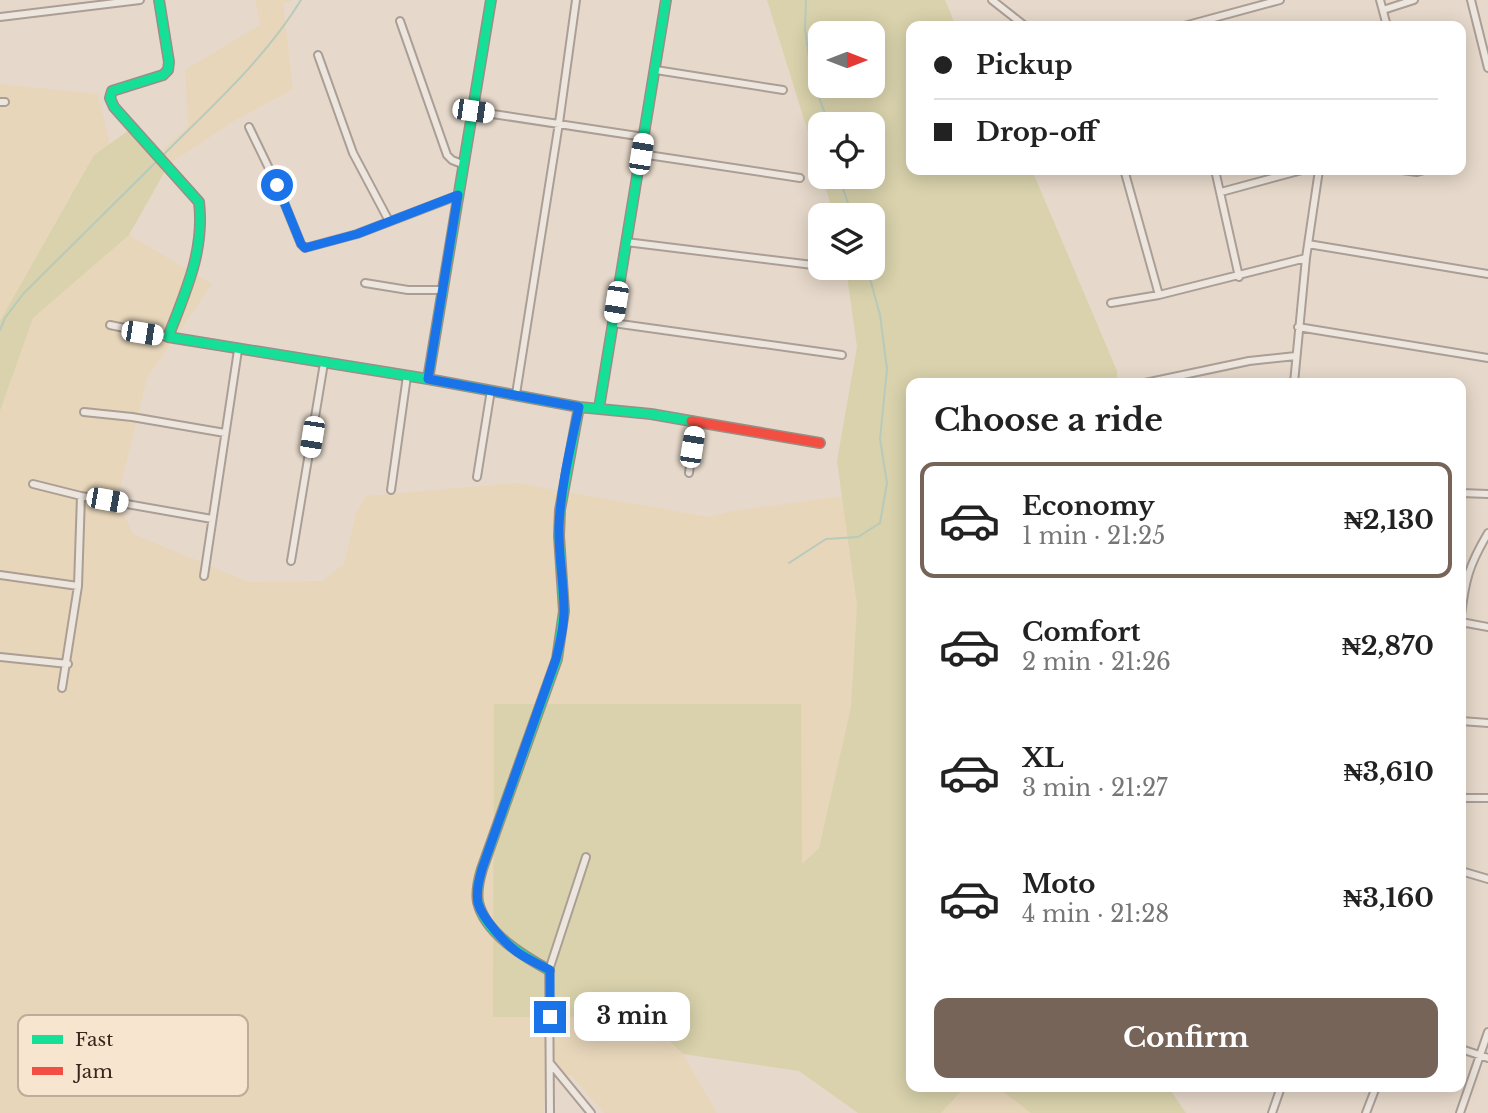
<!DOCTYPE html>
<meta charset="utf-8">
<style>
:root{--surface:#fff;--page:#f6f6f6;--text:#222;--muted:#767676;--line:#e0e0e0;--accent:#766459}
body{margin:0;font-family:"Libre Baskerville",serif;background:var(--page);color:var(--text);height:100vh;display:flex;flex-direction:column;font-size:26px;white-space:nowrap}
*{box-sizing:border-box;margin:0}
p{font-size:23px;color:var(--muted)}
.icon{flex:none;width:38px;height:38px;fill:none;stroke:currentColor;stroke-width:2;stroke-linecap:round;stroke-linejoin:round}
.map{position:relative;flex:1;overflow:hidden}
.side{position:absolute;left:906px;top:378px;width:560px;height:714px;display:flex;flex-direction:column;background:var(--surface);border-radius:14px;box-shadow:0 4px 18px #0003}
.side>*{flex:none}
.hud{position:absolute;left:906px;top:21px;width:560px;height:154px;border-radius:14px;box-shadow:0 4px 18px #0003;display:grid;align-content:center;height:154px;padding:0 28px;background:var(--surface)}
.needle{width:46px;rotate:90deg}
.fabs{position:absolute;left:808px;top:21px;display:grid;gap:14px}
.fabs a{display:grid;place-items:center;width:77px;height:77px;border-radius:14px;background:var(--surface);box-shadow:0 4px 18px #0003;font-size:35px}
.end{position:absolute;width:32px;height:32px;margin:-16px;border:9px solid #1a73e8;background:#fff;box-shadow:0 0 0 4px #fff}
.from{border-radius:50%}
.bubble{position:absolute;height:49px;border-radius:14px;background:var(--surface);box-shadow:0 4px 18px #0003;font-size:23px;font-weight:700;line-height:49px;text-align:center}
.car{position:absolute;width:21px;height:42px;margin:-21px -10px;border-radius:9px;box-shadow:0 0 5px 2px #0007;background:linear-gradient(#fff 24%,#345 0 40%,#fff 0 76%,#345 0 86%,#fff 0)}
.hud b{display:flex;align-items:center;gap:24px;height:66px;font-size:26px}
.hud b+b{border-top:2px solid var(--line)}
.hud i{width:18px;height:18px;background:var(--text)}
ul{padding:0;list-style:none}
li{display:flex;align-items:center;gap:21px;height:116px;margin:0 14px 10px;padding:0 14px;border:4px solid transparent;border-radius:14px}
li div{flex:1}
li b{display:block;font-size:26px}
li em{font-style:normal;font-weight:700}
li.current{border-color:var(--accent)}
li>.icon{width:63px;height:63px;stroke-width:1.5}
h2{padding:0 28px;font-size:32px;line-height:84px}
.button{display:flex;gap:14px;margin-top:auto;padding:14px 28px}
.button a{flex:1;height:80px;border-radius:14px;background:var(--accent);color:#fff;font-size:28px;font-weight:700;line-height:80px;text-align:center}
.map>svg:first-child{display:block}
</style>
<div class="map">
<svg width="1488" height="1113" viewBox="0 0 1488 1113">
<rect width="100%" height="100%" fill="#e6d9cb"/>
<path fill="#e7d6ba" d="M255,0H292L283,4L293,89L234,121L169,164L158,154L188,127L185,70L260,25Z
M0,84L98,94L110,144L94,155L0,321Z
M129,235L212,284L147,378L117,500L133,534L249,582L322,581L344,564L356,513L366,496L516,483L709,517L732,511L843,496L857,605L851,707L819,848L784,881L632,1003L683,1054L717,1113H604L571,1075L545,1077L544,1113H0V411L33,318Z
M965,1087H997L1031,1113H941Z"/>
<path fill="#d9d2ac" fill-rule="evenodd" d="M767,0H945L956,26H912V170H1032L1117,371V383H912V1087H965L941,1113H858L799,1071L683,1054L644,1016L493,1017L494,704H801L802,864L819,848L851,707L857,605L837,461L857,347L846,268H873V215H834L822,177H873V124H821V174ZM821,33H873V86H821Z
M131,129L169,164L129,235L33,318L0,411V321L94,155Z
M997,1087H1168L1186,1113H1031Z"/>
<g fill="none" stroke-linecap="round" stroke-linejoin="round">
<path stroke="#b7cabb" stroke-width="2" d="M806,0L805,29L812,79L829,124
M162,156C211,107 265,59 301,0
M839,177L852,215
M0,330L5,318L23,294L158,160
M789,563L826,539L858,537L880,523L887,483L880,439L887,369L880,315L867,268"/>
<g stroke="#ab9e95" stroke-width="10">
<path id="street" d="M992,0L1025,26
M1380,0L1387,26
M1471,0L1488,68
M1383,10L1414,0
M0,17L140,0
M400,21L447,155L452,160L462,164
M1184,26L1280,0
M318,55L353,153L389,221
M656,70L783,90
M0,102H5
M473,111L644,137
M249,127L277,185L301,244L305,248L357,234L459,195
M641,154L800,178
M1215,170L1239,277
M1402,170L1417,172L1424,170
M1125,173L1159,295
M1221,192L1302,170
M626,242L821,266
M1308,244L1488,274
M838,268H843
M365,283L408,290H443
M1111,303L1159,295L1306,258
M613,323L842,355
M110,325L168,337
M1298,327L1488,358
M1145,383L1249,361L1296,356
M1294,383L1306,258L1319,170
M516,394L559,123L576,0
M84,412L132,417L225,433
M689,473L696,422
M477,477L491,390
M33,484L81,496L212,519
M391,490L407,376
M1461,493L1488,494
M291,561L324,363
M0,575L78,586
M204,576L238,350
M1461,616C1465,580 1469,565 1488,533
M1461,622L1488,627
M0,657L68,664
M62,688L78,586L81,496
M1461,721L1488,723
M1461,798H1488
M1461,871L1488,879
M1461,1049L1488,1058
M550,1063L591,1113
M550,1113L549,970L586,857
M1272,1113L1281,1087
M1366,1113L1376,1087
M1460,1113L1488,1032"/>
</g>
<g stroke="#9a8e85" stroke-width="12">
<path id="fast" d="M159,0L169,62L168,70L163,75L112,91L110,98L114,107L199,202C205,251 185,293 168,337L428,379L579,407L651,414L691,421
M428,379L491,0
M599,408L666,0
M549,970C523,956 485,933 478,902C476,891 479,879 482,869L557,659L564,611L559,536L560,510L579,407"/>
</g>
<g stroke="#9a8e85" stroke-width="12">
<path id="jam" d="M691,421L820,443"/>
</g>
<use href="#street" stroke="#ede6de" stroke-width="6"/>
<use href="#fast" stroke="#16e098" stroke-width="9"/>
<use href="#jam" stroke="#f24e42" stroke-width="9"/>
</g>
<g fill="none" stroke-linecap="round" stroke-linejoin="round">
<path stroke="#1a73e8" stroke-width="9" d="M277,185L301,244L305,248L357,234L458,195L428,379L579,407C571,445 561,485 559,525C558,554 564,582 564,611C564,628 560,643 556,659L482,869C479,880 476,891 478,903C482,918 507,946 520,954C529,960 540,965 550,970V1017"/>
</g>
<rect x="18" y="1015" width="230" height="81" rx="10" fill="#f8e5d0" stroke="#bfab9a" stroke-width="2"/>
<rect x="32" y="1035" width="31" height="9" fill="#16e098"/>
<rect x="32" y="1067" width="31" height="8" fill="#f24e42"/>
<g font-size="19" fill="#3a251c">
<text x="75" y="1046">Fast</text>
<text x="75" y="1078">Jam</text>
</g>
</svg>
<div class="fabs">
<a><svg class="needle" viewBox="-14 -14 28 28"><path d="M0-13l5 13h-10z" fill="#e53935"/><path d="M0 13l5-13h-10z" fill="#767676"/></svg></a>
<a><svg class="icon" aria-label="locate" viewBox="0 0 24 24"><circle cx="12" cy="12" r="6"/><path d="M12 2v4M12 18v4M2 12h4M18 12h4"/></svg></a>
<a><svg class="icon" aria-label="layers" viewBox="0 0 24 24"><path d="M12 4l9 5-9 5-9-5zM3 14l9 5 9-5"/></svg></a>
</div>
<i class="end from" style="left:277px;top:185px"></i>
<i class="end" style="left:550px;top:1017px"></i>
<div class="bubble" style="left:574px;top:992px;width:116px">3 min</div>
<i class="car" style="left:473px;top:111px;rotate:98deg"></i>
<i class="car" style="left:641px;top:154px;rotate:9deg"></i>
<i class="car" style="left:616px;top:302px;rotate:189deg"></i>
<i class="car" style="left:142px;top:333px;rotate:99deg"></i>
<i class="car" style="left:312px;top:437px;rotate:189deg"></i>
<i class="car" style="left:692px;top:447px;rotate:9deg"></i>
<i class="car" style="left:107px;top:500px;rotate:100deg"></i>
<div class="hud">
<b><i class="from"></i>Pickup</b>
<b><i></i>Drop-off</b>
</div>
<section class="side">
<h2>Choose a ride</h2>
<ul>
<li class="current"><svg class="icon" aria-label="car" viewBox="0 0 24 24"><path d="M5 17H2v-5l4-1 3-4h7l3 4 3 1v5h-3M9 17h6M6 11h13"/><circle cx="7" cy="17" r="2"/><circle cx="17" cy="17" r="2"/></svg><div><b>Economy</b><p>1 min · 21:25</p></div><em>₦2,130</em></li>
<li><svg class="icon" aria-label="car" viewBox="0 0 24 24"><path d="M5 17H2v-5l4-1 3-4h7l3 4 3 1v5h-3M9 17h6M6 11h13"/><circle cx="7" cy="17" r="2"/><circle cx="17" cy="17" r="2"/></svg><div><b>Comfort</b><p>2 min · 21:26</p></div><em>₦2,870</em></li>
<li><svg class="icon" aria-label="car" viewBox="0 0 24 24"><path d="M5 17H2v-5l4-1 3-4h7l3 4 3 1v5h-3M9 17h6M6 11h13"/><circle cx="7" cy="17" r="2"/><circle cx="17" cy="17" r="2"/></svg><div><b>XL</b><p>3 min · 21:27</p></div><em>₦3,610</em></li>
<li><svg class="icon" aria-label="car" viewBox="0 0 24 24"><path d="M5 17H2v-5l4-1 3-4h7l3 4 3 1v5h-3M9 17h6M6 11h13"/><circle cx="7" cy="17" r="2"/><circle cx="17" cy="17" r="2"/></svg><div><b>Moto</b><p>4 min · 21:28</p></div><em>₦3,160</em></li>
</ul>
<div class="button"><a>Confirm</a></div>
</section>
</div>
